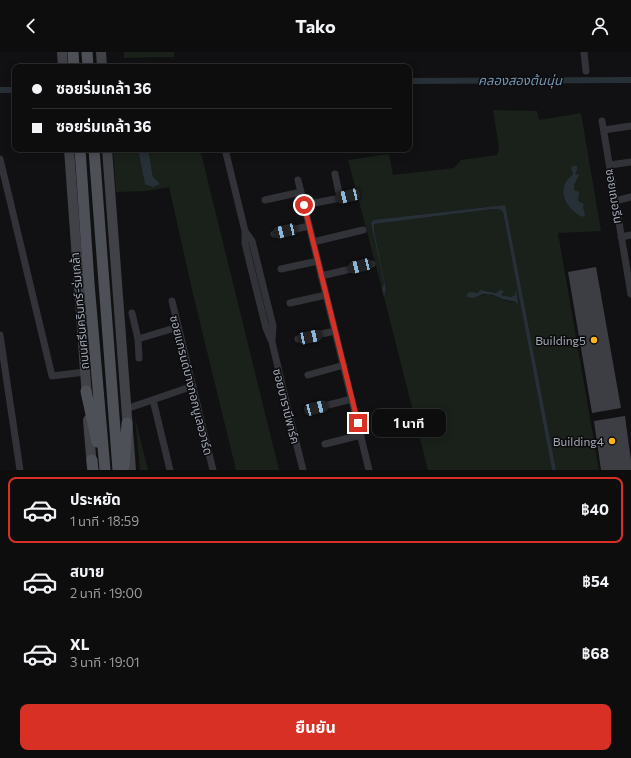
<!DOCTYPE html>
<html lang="th">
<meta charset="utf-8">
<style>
:root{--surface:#0d0d0e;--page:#1b1b1c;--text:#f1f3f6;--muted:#9a9c9e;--line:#2d2d2e;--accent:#d93025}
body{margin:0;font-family:Commissioner,"Noto Sans Thai",sans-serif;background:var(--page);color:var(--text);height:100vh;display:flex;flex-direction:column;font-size:15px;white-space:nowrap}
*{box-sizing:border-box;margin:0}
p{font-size:13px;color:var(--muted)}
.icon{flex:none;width:22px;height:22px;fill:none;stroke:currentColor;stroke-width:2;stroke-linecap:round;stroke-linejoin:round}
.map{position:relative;height:418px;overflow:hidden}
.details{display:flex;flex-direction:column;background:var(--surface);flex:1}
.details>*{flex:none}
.guide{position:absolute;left:12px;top:12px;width:400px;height:88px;border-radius:8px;box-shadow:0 2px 10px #0003,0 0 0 1px var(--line);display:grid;align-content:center;height:88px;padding:0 20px;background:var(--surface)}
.end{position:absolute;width:18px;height:18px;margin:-9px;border:5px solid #d93025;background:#fff;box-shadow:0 0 0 2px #fff}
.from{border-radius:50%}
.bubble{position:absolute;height:28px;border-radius:8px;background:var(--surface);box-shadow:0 2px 10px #0003,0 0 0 1px var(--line);font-size:13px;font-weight:700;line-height:28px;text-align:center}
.car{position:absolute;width:12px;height:24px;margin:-12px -6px;border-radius:5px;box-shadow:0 0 3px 1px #0007;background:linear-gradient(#222 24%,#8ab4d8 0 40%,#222 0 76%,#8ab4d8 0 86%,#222 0)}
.guide b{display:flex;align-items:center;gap:14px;height:38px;font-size:15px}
.guide b+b{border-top:1px solid var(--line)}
.guide i{width:10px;height:10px;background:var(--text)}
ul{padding:7px 0 0;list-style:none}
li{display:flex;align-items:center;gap:12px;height:66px;margin:0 8px 6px;padding:0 12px;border:2px solid transparent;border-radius:8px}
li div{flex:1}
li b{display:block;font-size:15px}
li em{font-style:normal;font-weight:700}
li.selected{border-color:var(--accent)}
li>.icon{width:36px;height:36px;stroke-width:1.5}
.button{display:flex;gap:8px;margin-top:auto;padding:8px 20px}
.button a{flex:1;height:46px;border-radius:8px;background:var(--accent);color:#fff;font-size:16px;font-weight:700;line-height:46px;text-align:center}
header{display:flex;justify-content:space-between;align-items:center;height:52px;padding:0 20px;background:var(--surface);font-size:18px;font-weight:700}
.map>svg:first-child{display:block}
</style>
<header><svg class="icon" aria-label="back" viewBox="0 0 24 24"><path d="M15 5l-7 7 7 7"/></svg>Tako<svg class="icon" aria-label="person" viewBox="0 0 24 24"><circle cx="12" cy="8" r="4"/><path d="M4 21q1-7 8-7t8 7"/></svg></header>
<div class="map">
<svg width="631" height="418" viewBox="0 0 631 418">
<rect width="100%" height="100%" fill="#111113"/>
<path fill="#19211a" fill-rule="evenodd" d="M124,0H174V5L124,6Z
M493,58L537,59L539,68L581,61L601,179L558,181L599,418H556L505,153L373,168L371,171L384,231L382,237L348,108L389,102L393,123L454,116L461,108L497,103L499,96Z
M113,97H138L141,107L153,125L148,97H200L279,418H236L193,242L169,135L147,139L116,140Z
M493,157H499L503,160L552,418H428L384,245L386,237L374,178V172ZM486,239L496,241L504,239L500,242L511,245L515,243L516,240V250C497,250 494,237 474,246L475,240L478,241Z
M135,366L148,418H140Z"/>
<path fill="#273037" d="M138,97H148L153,125L160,132L153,135L145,132Z
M573,114H577V118L575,122L579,123L574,133V138L579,140L578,149L584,152L583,155L585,163L583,165C571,160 559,146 565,132C566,128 571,125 573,122L571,115Z
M505,153L506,157L556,418H552L503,160L499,157H493L374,172V178L386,237L384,245L382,237L384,231L371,171L373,168Z
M516,237L518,253L516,250L502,247L493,243L483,242L474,246L467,245V242L470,240L478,241L480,238L496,241L500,238L504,239L501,243L511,245L515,243Z"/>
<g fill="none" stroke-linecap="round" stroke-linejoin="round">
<path stroke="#273037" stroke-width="6" d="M409,29L631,28
M0,38H15"/>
</g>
<path fill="#3d3e43" d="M596,215L621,356L592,361L568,220Z
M625,364L631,409V418H601L594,369Z"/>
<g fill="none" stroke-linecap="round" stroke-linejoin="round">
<path stroke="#323338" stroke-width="7" d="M584,0L586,19
M602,69L631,242
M604,78L631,74
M225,97L245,179V191L250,212L266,276L272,290L288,358L303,418
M0,107L52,324L85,320
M610,113L631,110
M335,122L340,146
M298,128L369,418
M265,148L301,140
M615,149L631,145
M304,153L356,143
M245,179L252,189L273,274L272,288
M274,182L309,174
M621,185L631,183
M313,190L363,178
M281,217L318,209
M321,224L372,212
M172,249L213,418
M290,251L326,243
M132,261L138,287L139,306
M0,283L20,418
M138,287L178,275
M298,287L335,279
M308,323L344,313
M153,348L170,418
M316,356L352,347
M126,357L193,334
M325,392L361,383"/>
<path stroke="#404248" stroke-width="10" d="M62,0L63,15
M101,0L102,15
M69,97L87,346
M107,97L131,418
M88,368L92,416"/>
<path stroke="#4e5057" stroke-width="11" d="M73,0L74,15
M87,0L88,15
M80,97L89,231L105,418
M94,97L118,418
M86,339L97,390
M92,408L93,418
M124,414L127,371"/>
</g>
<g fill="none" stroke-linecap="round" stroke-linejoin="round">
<path stroke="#d93025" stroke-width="5" d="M304,153L358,371"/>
</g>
<g fill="#fdb51e" stroke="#0c0c0e" stroke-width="1.5">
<circle cx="594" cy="288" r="4"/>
<circle cx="612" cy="389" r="4"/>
</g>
<g text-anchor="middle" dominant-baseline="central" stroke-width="3" stroke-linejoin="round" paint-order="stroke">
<g font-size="12" fill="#a1a7b4" stroke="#0c0c0e">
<text transform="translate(615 144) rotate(81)">ซอยเฌอรีน</text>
<text transform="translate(79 259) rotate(-95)">ถนนศรีนครินทร์-ร่มเกล้า</text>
<text transform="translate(192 333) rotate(76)">ซอยแกรนด์บางกอกบูเลอวาร์ด</text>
<text transform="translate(287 354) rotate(76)">ซอยบารานีพาร์ค</text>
</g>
<g font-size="12" fill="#a1a7b4" stroke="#0c0c0e" text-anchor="end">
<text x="586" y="288">Building5</text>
<text x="604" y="389">Building4</text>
</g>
<g font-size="13" font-style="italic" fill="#7595b2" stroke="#0c0c0e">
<text x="520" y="28">คลองสองต้นนุ่น</text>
</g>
</g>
</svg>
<i class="end from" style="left:304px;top:153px"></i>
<i class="end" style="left:358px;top:371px"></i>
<div class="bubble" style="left:372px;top:357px;width:74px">1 นาที</div>
<i class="car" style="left:348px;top:144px;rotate:257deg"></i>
<i class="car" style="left:285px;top:179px;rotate:257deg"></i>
<i class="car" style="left:360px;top:214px;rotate:256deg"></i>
<i class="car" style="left:310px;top:285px;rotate:78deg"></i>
<i class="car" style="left:316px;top:356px;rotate:75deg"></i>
<div class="guide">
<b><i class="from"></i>ซอยร่มเกล้า 36</b>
<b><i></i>ซอยร่มเกล้า 36</b>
</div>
</div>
<section class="details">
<ul>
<li class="selected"><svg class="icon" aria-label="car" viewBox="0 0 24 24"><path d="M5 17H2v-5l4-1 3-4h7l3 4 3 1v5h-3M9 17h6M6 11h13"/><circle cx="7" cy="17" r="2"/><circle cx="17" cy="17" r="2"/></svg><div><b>ประหยัด</b><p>1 นาที · 18:59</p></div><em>฿40</em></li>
<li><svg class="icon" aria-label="car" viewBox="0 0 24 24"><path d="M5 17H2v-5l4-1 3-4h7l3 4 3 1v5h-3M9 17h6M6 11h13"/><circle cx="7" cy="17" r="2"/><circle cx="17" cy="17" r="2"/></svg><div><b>สบาย</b><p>2 นาที · 19:00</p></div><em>฿54</em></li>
<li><svg class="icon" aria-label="car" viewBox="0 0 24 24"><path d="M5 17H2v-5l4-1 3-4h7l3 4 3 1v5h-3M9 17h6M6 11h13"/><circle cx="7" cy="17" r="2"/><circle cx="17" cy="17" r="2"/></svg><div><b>XL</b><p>3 นาที · 19:01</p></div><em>฿68</em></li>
</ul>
<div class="button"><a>ยืนยัน</a></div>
</section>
